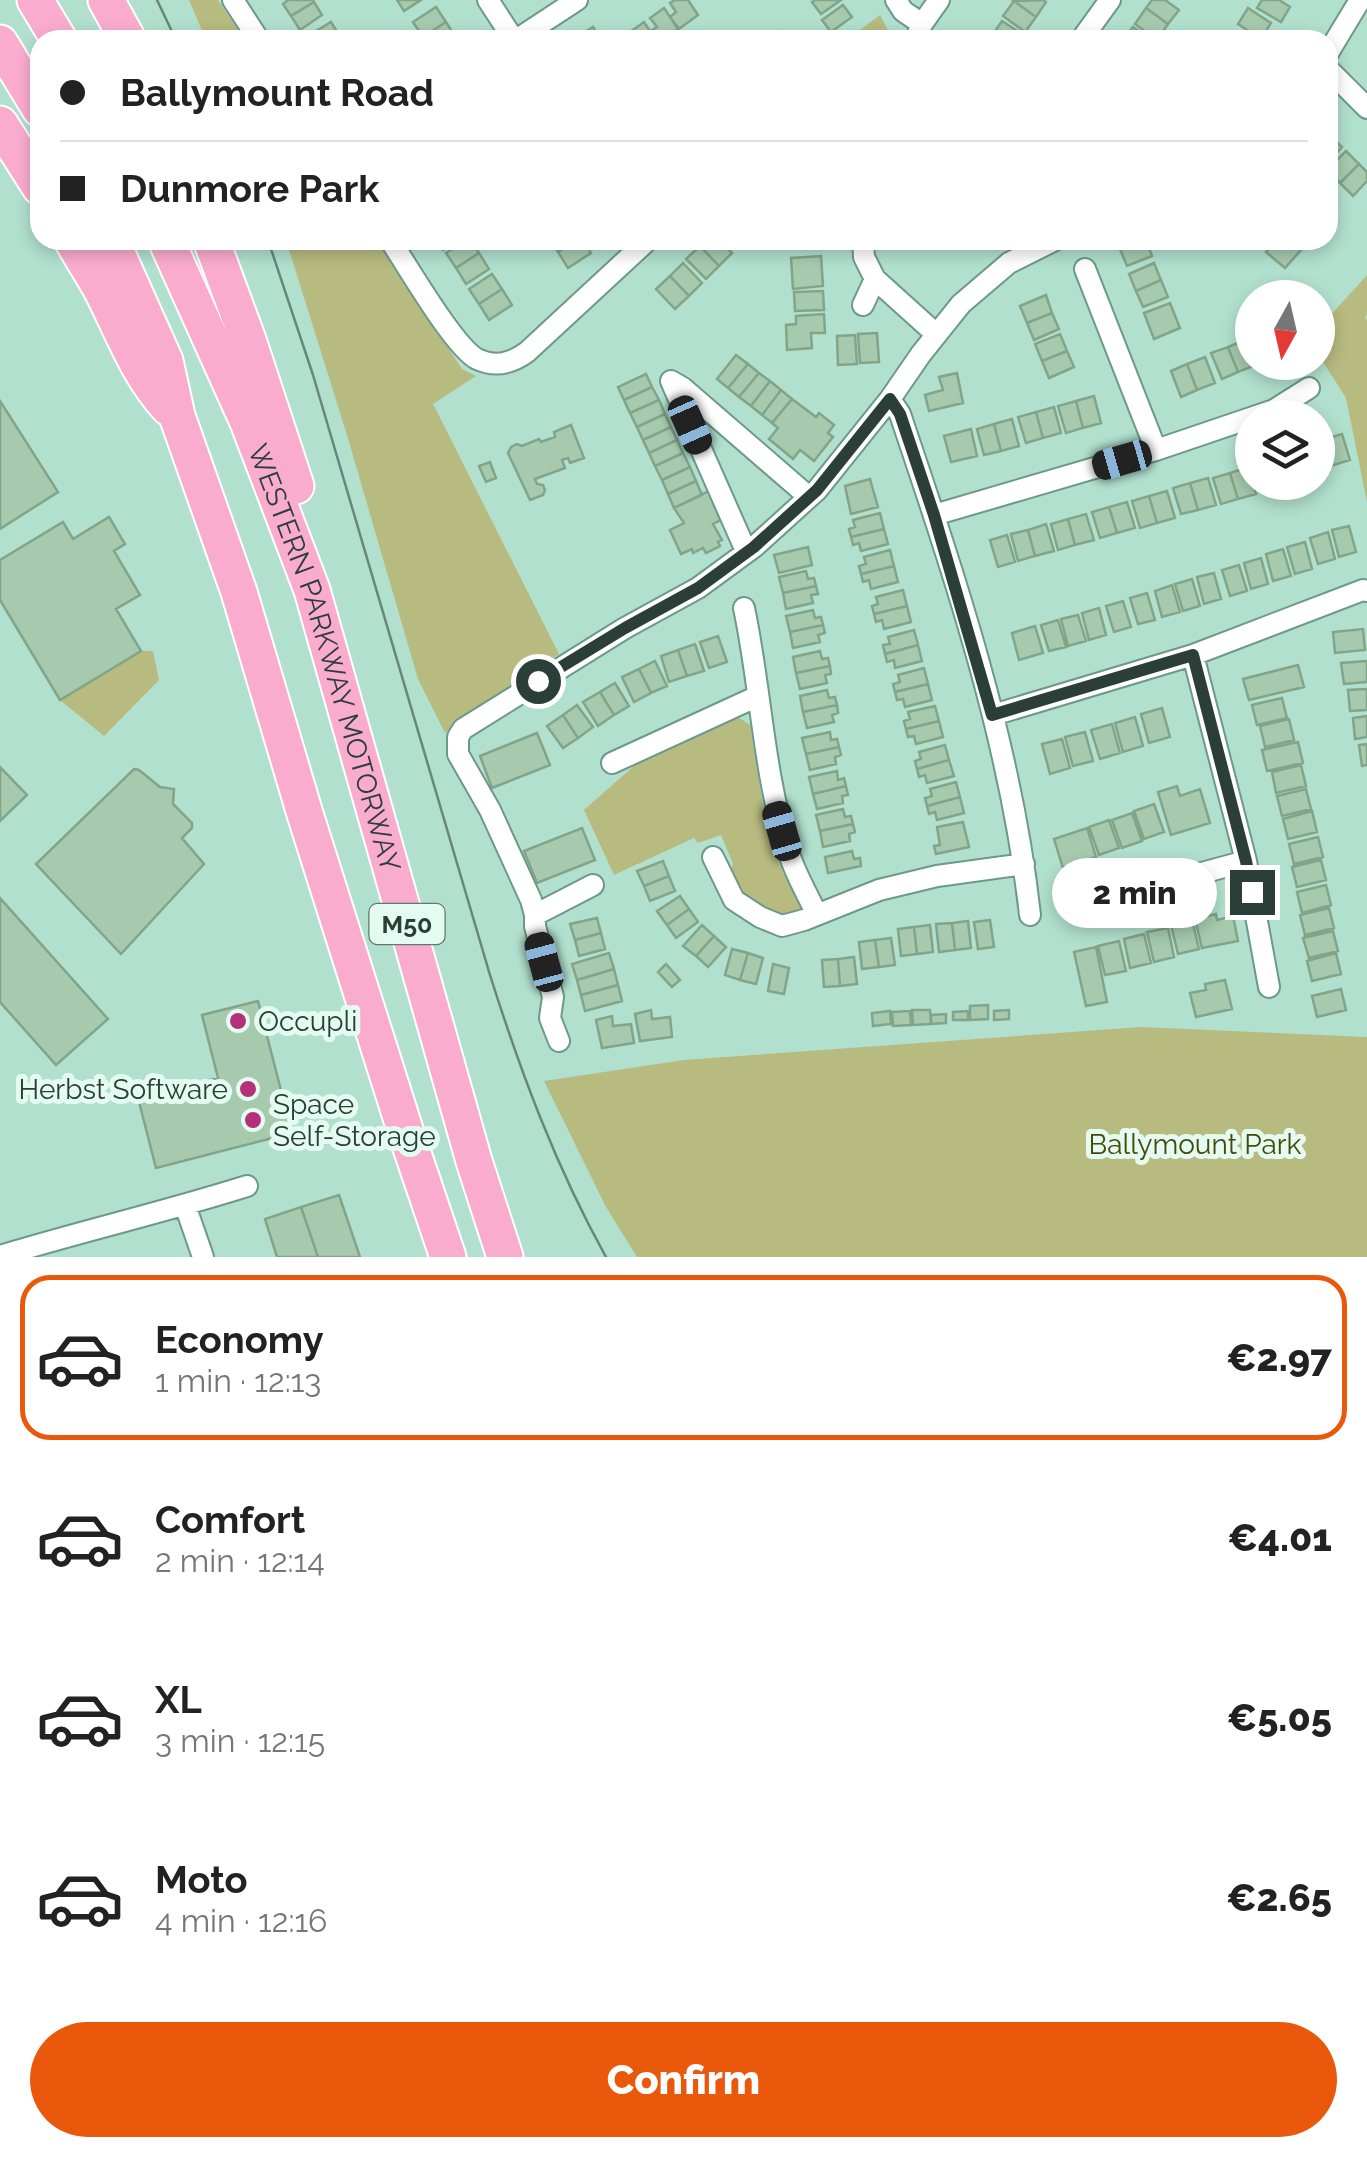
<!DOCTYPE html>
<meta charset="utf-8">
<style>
:root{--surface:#fff;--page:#f2f2f2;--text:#222;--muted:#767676;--line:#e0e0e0;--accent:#ea580c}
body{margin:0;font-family:Raleway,sans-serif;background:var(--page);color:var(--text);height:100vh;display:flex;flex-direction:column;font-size:38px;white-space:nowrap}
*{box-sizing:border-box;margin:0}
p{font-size:32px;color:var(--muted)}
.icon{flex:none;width:55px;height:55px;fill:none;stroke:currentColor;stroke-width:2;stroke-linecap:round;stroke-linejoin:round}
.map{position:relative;height:1257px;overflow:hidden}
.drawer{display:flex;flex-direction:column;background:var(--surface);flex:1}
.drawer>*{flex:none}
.hud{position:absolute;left:30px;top:30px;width:1308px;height:220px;border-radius:30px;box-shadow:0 5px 15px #0003;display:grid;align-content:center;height:220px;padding:0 30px;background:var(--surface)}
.needle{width:65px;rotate:188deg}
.buttons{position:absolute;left:1235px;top:280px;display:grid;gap:20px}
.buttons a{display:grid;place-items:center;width:100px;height:100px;border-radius:50%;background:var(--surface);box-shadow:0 5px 15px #0003;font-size:50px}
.end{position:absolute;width:45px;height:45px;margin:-22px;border:12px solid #2b3e38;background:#fff;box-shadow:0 0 0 5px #fff}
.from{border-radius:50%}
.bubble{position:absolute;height:70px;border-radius:35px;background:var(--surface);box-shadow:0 5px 15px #0003;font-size:32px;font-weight:800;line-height:70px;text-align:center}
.car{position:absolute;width:30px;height:60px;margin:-30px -15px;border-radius:12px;box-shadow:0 0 8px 2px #0007;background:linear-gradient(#222 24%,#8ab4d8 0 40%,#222 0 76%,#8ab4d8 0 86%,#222 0)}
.hud b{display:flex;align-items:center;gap:35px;height:95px;font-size:38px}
.hud b+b{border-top:2px solid var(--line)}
.hud i{width:25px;height:25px;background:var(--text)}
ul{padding:18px 0 0;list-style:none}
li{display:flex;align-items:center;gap:30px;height:165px;margin:0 20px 15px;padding:0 10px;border:5px solid transparent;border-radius:30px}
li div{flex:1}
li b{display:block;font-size:38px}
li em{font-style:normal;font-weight:800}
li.active{border-color:var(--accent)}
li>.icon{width:90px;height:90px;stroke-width:1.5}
.cta{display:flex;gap:20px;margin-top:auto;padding:20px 30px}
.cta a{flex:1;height:115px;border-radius:60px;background:var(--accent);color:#fff;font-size:40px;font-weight:800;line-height:115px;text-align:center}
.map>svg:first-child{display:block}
</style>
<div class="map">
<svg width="1367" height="1257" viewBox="0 0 1367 1257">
<rect width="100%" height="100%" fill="#b1e0cf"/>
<path fill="#b8bb7f" d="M189,0H218L245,40H206Z
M880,15L889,32V40H846Z
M286,240H377L462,369L476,376L433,404L559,654L492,698L445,733L418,679L347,435Z
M1367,275V315L1365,317L1367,320V502L1346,398L1318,354V329Z
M141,651H153L159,680L104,736L60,700Z
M738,717L750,725L764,812L779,864L802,910L798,913L780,917L740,895L730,870L733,864L721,835L698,843L694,838L614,875L584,810L644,757Z
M1141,1027L1367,1037V1257H637L606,1207L544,1081L684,1060Z"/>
<path fill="#a7caaf" stroke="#82a489" stroke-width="2.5" d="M288,0H313L314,2L291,16L283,4Z
M397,0H421L404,11Z
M675,0H688L698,15L679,29L670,17L676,12L670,3Z
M815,0H841L821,14L812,2Z
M1043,0L1046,2L1036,17L1014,1Z
M1152,0H1165L1179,10L1168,24L1146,8Z
M1262,0H1279L1290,7L1281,22L1257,8Z
M1014,1L1036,17L1025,32L1003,16Z
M314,2L322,15L300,30L291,16Z
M843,5L852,17L831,32L822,20Z
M436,7L446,22L423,37L413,22Z
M664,8L678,29L663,40H657L650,31L657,27L650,18Z
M1146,8L1168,24L1157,40L1135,24Z
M1248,8L1271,23L1261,39L1238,24Z
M1002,21L1025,36L1022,40H998L992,36Z
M331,22L339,35L332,40H310L308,36Z
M446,22L456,38L453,40H425L423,37Z
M644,22L656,40H636L630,32Z
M593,27L601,40H572Z
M1133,27L1151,40H1123Z
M781,31L787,40H767Z
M1329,135L1342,147L1328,162V137Z
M1346,151L1359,164L1340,183L1328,169Z
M1359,164L1367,172V181L1353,196L1340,183Z
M437,240H458L443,250Z
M466,240H470L479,253L456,268L446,253Z
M550,240H577L558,252Z
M577,240H583L591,253L568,268L558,252Z
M706,240H719L732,253L719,266L700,246Z
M1141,240H1146L1152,256L1127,266L1120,249Z
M1273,240H1310L1285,268L1266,252L1275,241Z
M700,246L719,266L706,279L686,259Z
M479,253L489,269L466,284L456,268Z
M821,256L823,286L793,289L791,258Z
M683,263L702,283L689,296L670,276Z
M1154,263L1161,280L1136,291L1129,274Z
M492,274L502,289L479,304L469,289Z
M670,276L689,296L675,309L656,289Z
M1161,280L1168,297L1143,307L1136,291Z
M502,289L512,305L489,320L479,304Z
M823,291L824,310L795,311L794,292Z
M1046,295L1052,313L1027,323L1020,306Z
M1170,303L1180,328L1154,339L1144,313Z
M1052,313L1059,329L1034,340L1027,323Z
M824,314L825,333H811L812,348L787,350L786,325L796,324V316Z
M877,333L879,362L860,363L858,334Z
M1060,334L1067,351L1042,361L1035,344Z
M855,335L857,364L838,365L837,336Z
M1245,340L1252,362L1256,365L1238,372L1228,347Z
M1228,347L1238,372L1222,379L1211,353Z
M1067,351L1074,367L1049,378L1042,361Z
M736,355L748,364L728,388L717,379Z
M1205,357L1215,383L1197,390L1187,364Z
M748,364L759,373L739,397L728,388Z
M1187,364L1197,390L1181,397L1171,371Z
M759,373L770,381L751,406L739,397Z
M957,373L963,403L929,411L925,395L943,390L939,377Z
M646,374L652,387L624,400L618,387Z
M770,381L781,390L762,415L751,406Z
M652,387L659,400L630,413L624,400Z
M781,390L792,399L772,423L762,415Z
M1094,396L1101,423L1083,428L1076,401Z
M792,399L816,417L819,413L834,425L828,433L833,437L814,461L800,450L793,459L769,439L778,428L772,423Z
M659,400L665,414L637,427L630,413Z
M0,401L58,492L0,529Z
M1076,401L1083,428L1066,433L1058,406Z
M1054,407L1061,433L1043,438L1036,412Z
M1036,412L1043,438L1026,443L1018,417Z
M665,414L671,427L643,440L637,427Z
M1012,419L1019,446L1001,451L994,424Z
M994,424L1001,451L984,455L977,429Z
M571,425L584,458L570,463L568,458L562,460L565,468L535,479L537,484L543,485L545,490L543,495L530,500L508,453L511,447L517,444L522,446L539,439L541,442L555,437L554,432Z
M671,427L677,440L649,453L643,440Z
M971,429L977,456L951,462L944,436Z
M1342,434L1350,460L1321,469L1318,455V441Z
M677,440L683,453L655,466L649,453Z
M683,453L690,467L662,480L655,466Z
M490,462L496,478L486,482L479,466Z
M690,467L696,481L668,494L662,480Z
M1248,467L1256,494L1238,499L1230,473Z
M1230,473L1238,499L1221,504L1213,478Z
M1208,478L1216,505L1198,510L1190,483Z
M870,479L878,507L851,514L845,486Z
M696,481L702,495L674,508L668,494Z
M1190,483L1198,510L1181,514L1173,488Z
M709,491L723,519L713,524L722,540L718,542L720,546L706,553L703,548L693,553L692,549L681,554L670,530L684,523L674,508Z
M1167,491L1175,518L1157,523L1149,496Z
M1149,496L1157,523L1140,528L1132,501Z
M1127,502L1135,528L1117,533L1109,507Z
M1109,507L1117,533L1100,538L1092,512Z
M880,513L884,529L851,537L849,529L855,527L853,520Z
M1086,514L1094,540L1075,545L1068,519Z
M109,517L125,544L114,551L140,595L116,609L141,651L60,700L0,600V560L63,522L73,539Z
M1068,519L1075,545L1058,550L1051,524Z
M1046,524L1054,551L1035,556L1028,530Z
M1349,526L1356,552L1339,557L1332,530Z
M884,529L888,544L861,551L859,543L853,545L851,537Z
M1028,530L1035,556L1018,561L1011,534Z
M1328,532L1335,559L1318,564L1310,538Z
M1007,535L1015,562L998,567L990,540Z
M1305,542L1312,569L1295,574L1287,547Z
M808,547L812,565L779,573L774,555Z
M1283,549L1291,576L1273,581L1266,554Z
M890,550L894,566L861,574L859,566L866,564L864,557Z
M1261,558L1268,584L1251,589L1244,563Z
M1239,565L1247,591L1230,596L1222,570Z
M894,566L898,582L871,589L869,580L863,582L861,574Z
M806,571L808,579L814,578L816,586L783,593L779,577Z
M1214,573L1221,599L1204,604L1197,577Z
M1192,579L1200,606L1183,611L1175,584Z
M1172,585L1180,612L1162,617L1155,591Z
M816,586L818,594L811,595L813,603L786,609L783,593Z
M903,590L907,606L874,614L872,606L878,604L876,597Z
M1147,593L1155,620L1138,624L1130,598Z
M1123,601L1131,627L1114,632L1106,606Z
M907,606L911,622L884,629L882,620L876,622L874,614Z
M1099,608L1106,635L1089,640L1082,613Z
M813,610L815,618L821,617L823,625L790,632L786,616Z
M1078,615L1086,641L1068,646L1061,619Z
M1058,620L1066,647L1049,651L1041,625Z
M823,625L825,633L818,635L820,642L793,648L790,632Z
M1035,626L1043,653L1019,660L1012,633Z
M1363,629L1365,650L1335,653L1333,632Z
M914,630L918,645L885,654L883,645L890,644L888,637Z
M718,636L727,662L709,668L700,642Z
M695,644L704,671L687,676L678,650Z
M918,645L922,661L895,668L894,660L887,662L885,654Z
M678,650L687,676L669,682L661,656Z
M820,651L822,659L828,658L830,666L796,673L793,657Z
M655,661L667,686L651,693L639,669Z
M1367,661V682L1344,684L1341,663Z
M1298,665L1304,687L1249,700L1243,679Z
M830,666L831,674L825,675L827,683L800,689L796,673Z
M924,668L928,684L895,692L893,684L900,682L898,675Z
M639,669L651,693L634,702L622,677Z
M615,683L629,706L614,715L600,692Z
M928,684L932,700L905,707L903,699L897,700L895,692Z
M1367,689V710L1350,711L1348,690Z
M827,690L829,698L835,697L837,705L803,712L800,696Z
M600,692L614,715L598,726L583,702Z
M1282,698L1287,718L1257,725L1252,705Z
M577,705L593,727L578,738L563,715Z
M837,705L838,713L832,715L834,722L807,728L803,712Z
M935,706L939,721L906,729L904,721L910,719L908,712Z
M1162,708L1170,737L1149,743L1141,714Z
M563,715L578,738L563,748L547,726Z
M1367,716V737L1355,739L1353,718Z
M1135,717L1143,746L1123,752L1115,723Z
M1289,719L1294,740L1265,747L1260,726Z
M939,721L943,737L916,744L914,736L908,737L906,729Z
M1112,724L1120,753L1100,759L1091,730Z
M830,732L831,740L837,739L839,747L806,754L802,738Z
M1085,732L1093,761L1073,766L1065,737Z
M537,733L550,765L492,788L480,756Z
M1062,739L1070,768L1050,774L1042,744Z
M1298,742L1303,763L1267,771L1262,750Z
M1367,744V765L1362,766L1359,745Z
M945,745L949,760L917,769L915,761L921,759L919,752Z
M839,747L841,755L835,757L836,764L810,770L806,754Z
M949,760L954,776L927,783L925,775L919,777L917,769Z
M1301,765L1306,786L1276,793L1272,772Z
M0,767L27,795L0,821Z
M134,769L139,770L160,787L174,789L173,804L192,823V828L182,838L204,864L121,954L36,864Z
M837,771L838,780L844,778L846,786L813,794L809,777Z
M956,782L960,797L927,806L925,798L932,796L930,789Z
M846,786L848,795L842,796L843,803L817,809L813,794Z
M1177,786L1180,796L1200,789L1210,823L1171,835L1158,792Z
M1306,789L1311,809L1282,816L1277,796Z
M960,797L964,813L937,820L935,812L929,814L927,806Z
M1154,804L1164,832L1144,839L1134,811Z
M843,809L845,817L851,816L853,824L820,831L816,815Z
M1312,811L1317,832L1288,839L1283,819Z
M1132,813L1142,841L1122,848L1112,820Z
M1109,820L1119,848L1099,855L1089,827Z
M963,822L969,847L936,854L934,846L940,845L937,827Z
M853,824L855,832L849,834L850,841L823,847L820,831Z
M582,828L595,860L537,883L524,851Z
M1087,828L1096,857L1063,868L1054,839Z
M1318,837L1323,857L1294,864L1289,844Z
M852,851L854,859L860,858L861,866L828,873L825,857Z
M1321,860L1326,880L1297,887L1292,867Z
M663,861L669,876L644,886L637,871Z
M669,876L675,891L650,901L644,886Z
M1326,885L1331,905L1302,913L1297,892Z
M680,896L689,909L667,925L657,911Z
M0,898L108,1019L56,1065L0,1002Z
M1329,908L1334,928L1305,935L1300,915Z
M689,909L698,922L676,938L667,925Z
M1216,914L1217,920L1233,916L1238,941L1202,948L1195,919Z
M597,918L601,933L575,940L570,924Z
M990,920L994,947L978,949L974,922Z
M1192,920L1199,949L1178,954L1171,925Z
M968,921L971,948L955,950L952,923Z
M952,923L955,950L939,952L936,924Z
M702,925L714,936L696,956L683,946Z
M930,925L933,952L917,954L914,927Z
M914,927L917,954L901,956L898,929Z
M1168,928L1174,957L1154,962L1147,932Z
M1333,931L1338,951L1309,958L1303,938Z
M601,933L605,949L579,956L575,940Z
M1144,934L1151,963L1130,968L1124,939Z
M714,936L726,947L708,967L696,956Z
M891,938L895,965L879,967L875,940Z
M875,940L879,967L862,969L859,942Z
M1119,941L1126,971L1105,975L1098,946Z
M1096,947L1107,1002L1086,1006L1074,952Z
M732,949L748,953L740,980L725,975Z
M609,953L614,969L577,980L572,964Z
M748,953L763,958L756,984L740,980Z
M1336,953L1341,974L1312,981L1307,961Z
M854,957L857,984L840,986L838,959Z
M838,959L840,986L824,987L822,960Z
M666,964L680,980L672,987L658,972Z
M773,964L789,968L784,994L768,991Z
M614,969L618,985L581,995L577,980Z
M1225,980L1232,1009L1196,1017L1190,993L1206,990L1205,984Z
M618,985L622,1001L585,1011L581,995Z
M1341,989L1346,1010L1317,1017L1312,996Z
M258,1001L292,1133L156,1168L138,1098L218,1078L202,1015Z
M988,1005V1019L970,1020V1006Z
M651,1010L652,1019L670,1017L672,1037L640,1041L635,1014Z
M912,1010H930L931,1024L913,1025Z
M1009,1010V1019L994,1020V1011Z
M890,1011L891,1024L873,1026L872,1013Z
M910,1011L911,1025L893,1026L892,1012Z
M968,1011V1020H953V1012Z
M946,1014V1023L931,1024V1015Z
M612,1016L613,1026L631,1024L634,1043L602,1048L596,1020Z
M339,1195L360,1257H318L301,1207Z
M301,1207L318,1257H277L265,1219Z"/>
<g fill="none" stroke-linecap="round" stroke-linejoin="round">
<g stroke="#6c998a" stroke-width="24">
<path id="street" d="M233,0L259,40
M488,0L514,40
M896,0L903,11L922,24
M516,40L577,0
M915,40L922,24L939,0
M1081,40L1110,0
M1328,53L1360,0
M1328,69L1367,108
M390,240C407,265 454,347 477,359C496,368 512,363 527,352L648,240
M863,240L864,257L875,279L936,334
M1085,269L1156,450
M863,305L875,279
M890,399L900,414C955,577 1011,743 1030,915
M934,515L1156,450L1274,410L1309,388
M746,551L671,381L683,388L809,497
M744,608C761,688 763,771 788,850C794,872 807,893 816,913
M1193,655L1246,861L1269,987
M993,715L1193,655L1363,590L1367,591
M612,763L758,696
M713,857L734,900L760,917L782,926L804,920L879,890L937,876L1024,864
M1073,908L1246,861
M535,915L593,885
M559,1041L550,1018L553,997L535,926V915L531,900L490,810L458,754V737L463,729L625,628L698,588L754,547L817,490L890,399L921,354L961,304L1009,263L1055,240
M185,1205L203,1257
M0,1256C82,1231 165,1212 247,1186"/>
</g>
<g stroke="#fff" stroke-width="39">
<g id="highway">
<path d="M35,0L59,40"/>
<path d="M106,0L128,40"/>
<path d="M0,43L40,109"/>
<path d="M0,124L40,187"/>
<path d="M72,240C81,256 91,271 100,287C122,329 137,374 169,408"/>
<path d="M111,240L165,361L177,416L239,592L305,814L406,1133L448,1257"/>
<path id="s1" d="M166,240L248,422L312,590L474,1161L505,1257"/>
<path d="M211,240L248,340L296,486"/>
</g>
</g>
<use href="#street" stroke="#fff" stroke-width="20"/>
<use href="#highway" stroke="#faaccf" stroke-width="35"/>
<path stroke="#68877c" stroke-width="2.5" d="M157,0L176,40
M268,240L313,375L490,975C521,1073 556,1167 606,1257"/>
</g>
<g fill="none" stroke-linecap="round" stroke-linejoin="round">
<path stroke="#2b3e38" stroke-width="12" d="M538,681L625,628L698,588L754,547L817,490L890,399L900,414L934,515L992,715L1193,655L1246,861L1252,892"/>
</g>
<g fill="#b43179" stroke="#e4fbf2" stroke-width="4">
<circle cx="238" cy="1021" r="10"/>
<circle cx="248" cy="1089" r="10"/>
<circle cx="253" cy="1120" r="10"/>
</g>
<g text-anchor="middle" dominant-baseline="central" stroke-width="10" stroke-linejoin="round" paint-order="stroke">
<rect fill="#e4fbf2" stroke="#627770" stroke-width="2.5" x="369.5" y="904" width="75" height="40" rx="8"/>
<g font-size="25" font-weight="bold" fill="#2b3e38">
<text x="407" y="924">M50</text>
</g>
<g font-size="28" fill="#2b3e38" stroke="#e4fbf2">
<text stroke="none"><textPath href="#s1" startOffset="448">WESTERN PARKWAY MOTORWAY</textPath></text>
</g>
<g font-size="28" fill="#2b3e38" stroke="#e4fbf2" text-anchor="start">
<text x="258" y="1021">Occupli</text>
<text x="228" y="1089" text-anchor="end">Herbst Software</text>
<text x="273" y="1104">Space<tspan x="273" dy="32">Self-Storage</tspan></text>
</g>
<g font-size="28" fill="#474908" stroke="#e4fbf2">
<text x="1195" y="1144">Ballymount Park</text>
</g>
</g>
</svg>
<div class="buttons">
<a><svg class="needle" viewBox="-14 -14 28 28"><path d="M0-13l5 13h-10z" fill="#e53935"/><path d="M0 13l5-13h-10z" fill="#767676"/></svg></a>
<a><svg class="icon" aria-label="layers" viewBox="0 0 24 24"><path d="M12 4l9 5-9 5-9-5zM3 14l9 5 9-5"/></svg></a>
</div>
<i class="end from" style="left:538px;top:681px"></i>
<i class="end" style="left:1252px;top:892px"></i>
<div class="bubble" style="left:1052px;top:858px;width:165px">2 min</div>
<i class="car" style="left:690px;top:425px;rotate:156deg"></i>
<i class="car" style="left:1122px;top:460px;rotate:254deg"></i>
<i class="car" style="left:782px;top:831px;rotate:344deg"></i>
<i class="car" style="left:544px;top:962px;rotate:345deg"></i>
<div class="hud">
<b><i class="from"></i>Ballymount Road</b>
<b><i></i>Dunmore Park</b>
</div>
</div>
<section class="drawer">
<ul>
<li class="active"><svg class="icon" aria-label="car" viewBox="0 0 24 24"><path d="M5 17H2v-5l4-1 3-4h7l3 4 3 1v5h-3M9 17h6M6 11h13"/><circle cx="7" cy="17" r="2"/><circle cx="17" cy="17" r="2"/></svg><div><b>Economy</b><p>1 min · 12:13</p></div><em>€2.97</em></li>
<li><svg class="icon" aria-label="car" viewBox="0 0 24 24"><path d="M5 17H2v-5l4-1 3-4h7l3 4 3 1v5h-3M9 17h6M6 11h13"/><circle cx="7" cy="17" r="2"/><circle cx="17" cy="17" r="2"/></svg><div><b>Comfort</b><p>2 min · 12:14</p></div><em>€4.01</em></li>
<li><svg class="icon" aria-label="car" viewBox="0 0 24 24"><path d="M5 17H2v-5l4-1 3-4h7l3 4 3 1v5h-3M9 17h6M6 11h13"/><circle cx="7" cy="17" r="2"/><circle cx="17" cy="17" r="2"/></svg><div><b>XL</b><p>3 min · 12:15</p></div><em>€5.05</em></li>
<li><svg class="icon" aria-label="car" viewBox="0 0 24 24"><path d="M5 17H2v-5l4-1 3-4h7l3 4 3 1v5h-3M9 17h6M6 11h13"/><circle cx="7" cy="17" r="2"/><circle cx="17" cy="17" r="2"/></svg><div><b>Moto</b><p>4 min · 12:16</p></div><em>€2.65</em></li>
</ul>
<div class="cta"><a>Confirm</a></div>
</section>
